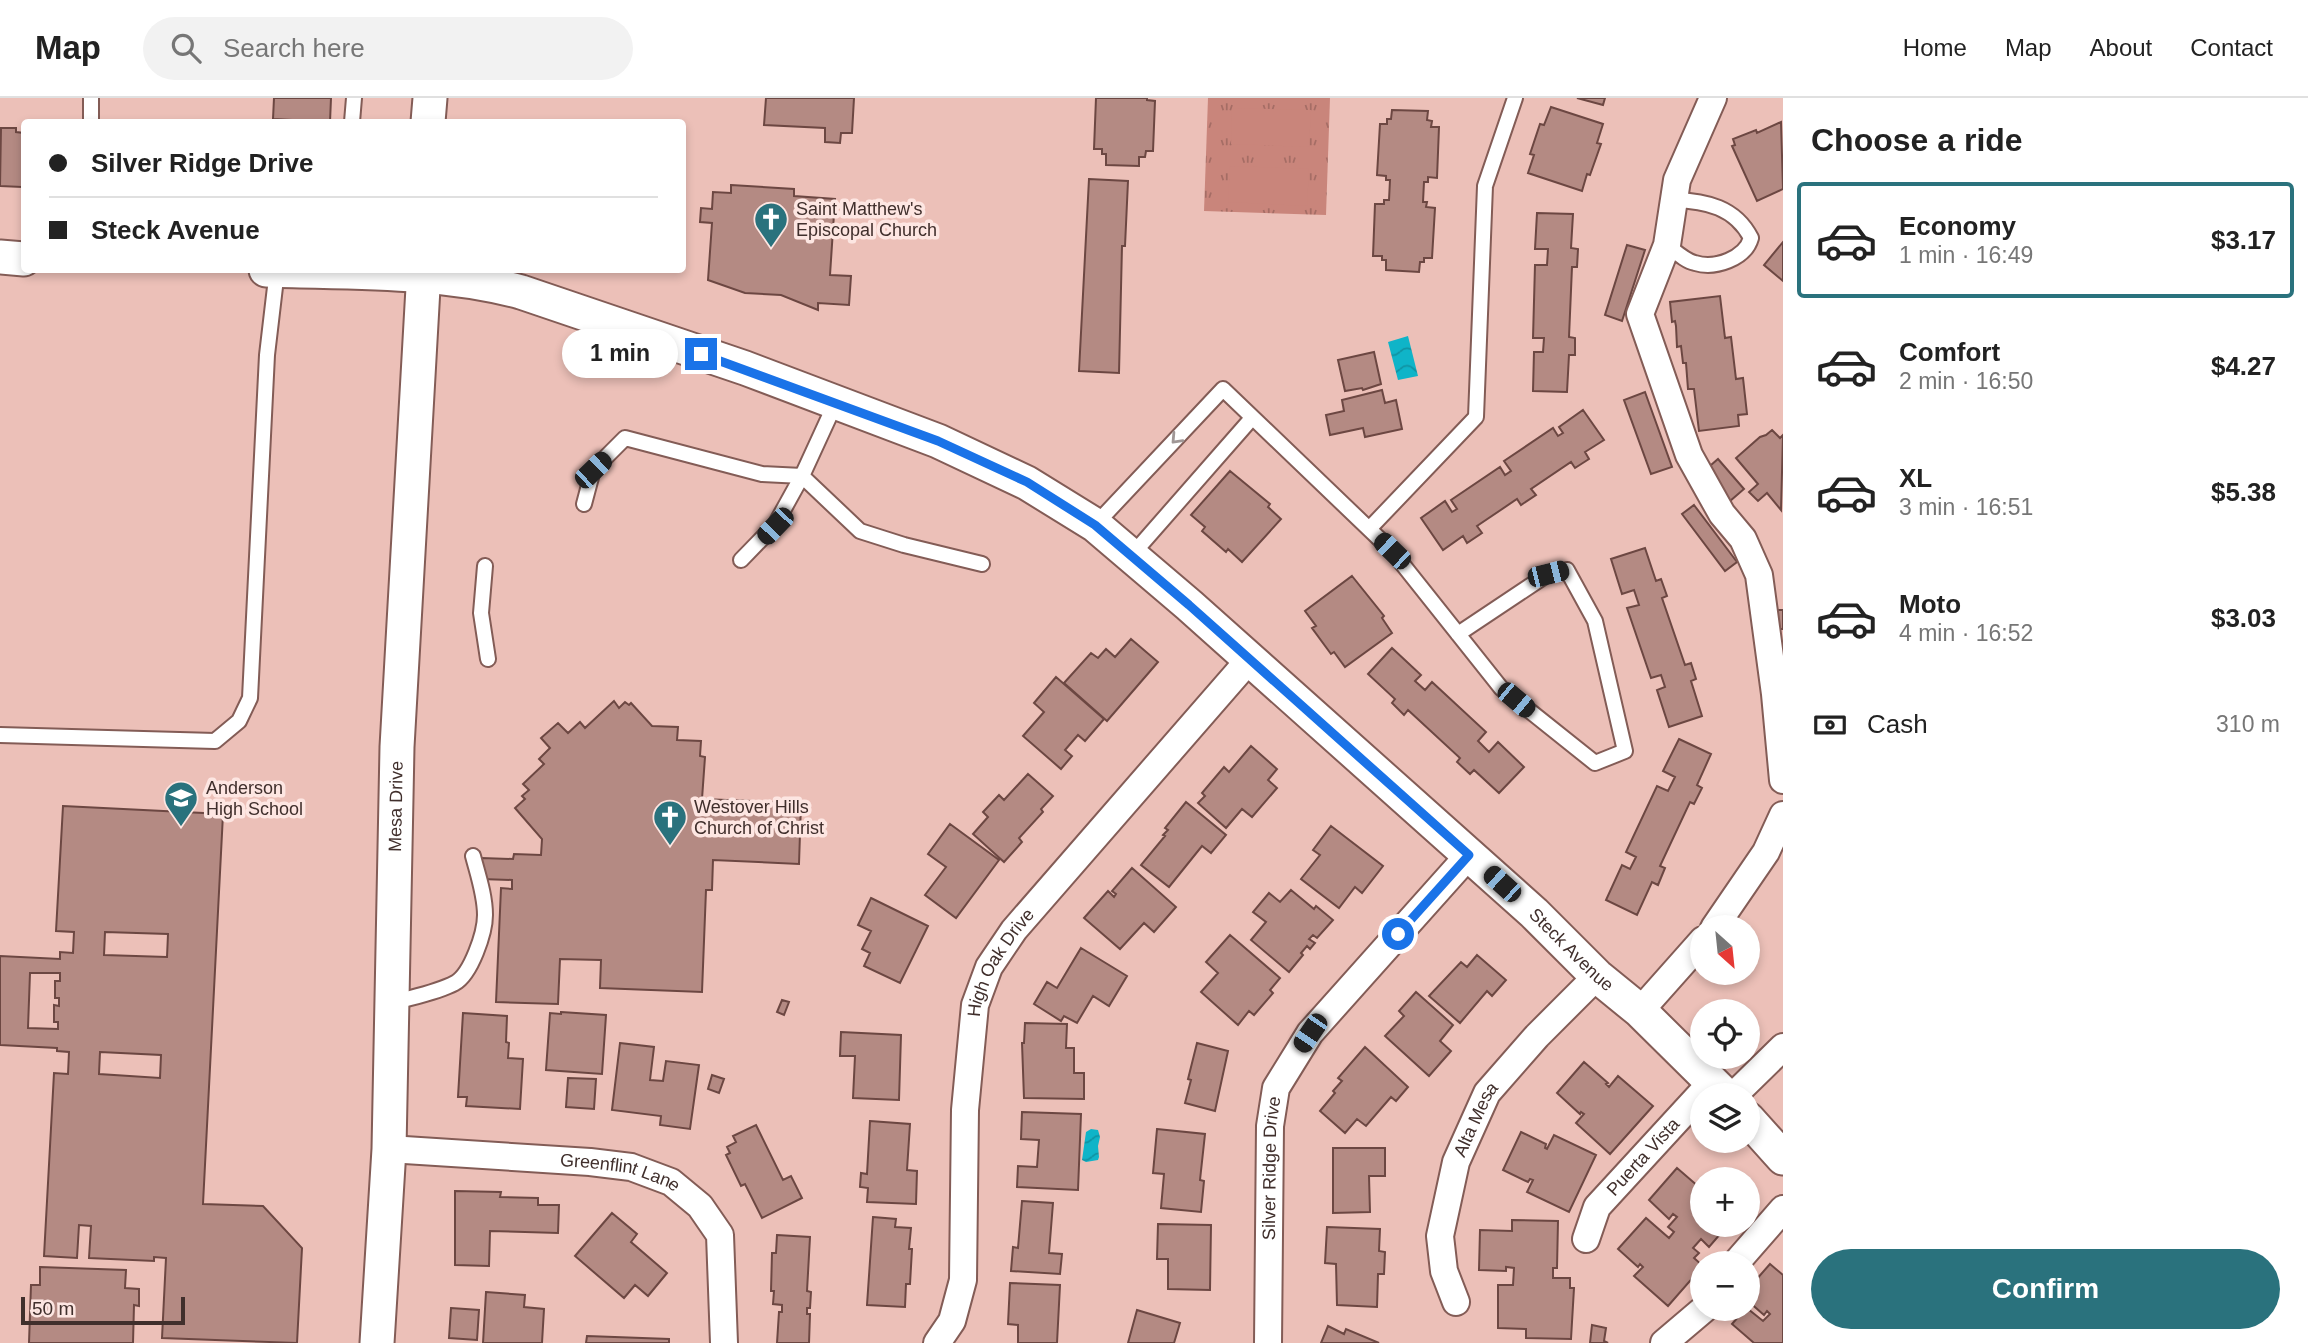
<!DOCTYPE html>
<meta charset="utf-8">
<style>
:root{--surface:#fff;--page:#f2f2f2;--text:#222;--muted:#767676;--line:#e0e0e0;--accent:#2a727d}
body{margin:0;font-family:Arial,sans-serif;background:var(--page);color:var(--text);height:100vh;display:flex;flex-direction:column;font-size:26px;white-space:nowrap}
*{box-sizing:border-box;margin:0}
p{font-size:23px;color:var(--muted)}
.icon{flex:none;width:38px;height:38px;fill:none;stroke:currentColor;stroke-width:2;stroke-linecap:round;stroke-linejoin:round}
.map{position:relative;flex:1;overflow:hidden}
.drawer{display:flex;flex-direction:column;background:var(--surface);width:525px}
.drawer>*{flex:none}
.banner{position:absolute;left:21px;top:21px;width:665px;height:154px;border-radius:7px;box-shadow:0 4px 10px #0003;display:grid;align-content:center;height:154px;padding:0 28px;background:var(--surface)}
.needle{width:46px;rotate:153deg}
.buttons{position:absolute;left:1690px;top:817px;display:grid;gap:14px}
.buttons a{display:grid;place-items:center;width:70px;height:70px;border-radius:50%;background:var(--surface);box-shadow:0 4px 10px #0003;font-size:35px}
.scale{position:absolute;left:21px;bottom:18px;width:164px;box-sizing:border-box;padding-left:7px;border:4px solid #402f2c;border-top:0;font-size:19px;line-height:24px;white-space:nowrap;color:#402f2c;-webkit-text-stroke:5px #fde6e2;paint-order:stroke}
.end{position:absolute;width:32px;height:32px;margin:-16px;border:9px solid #1a73e8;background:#fff;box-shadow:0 0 0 4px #fff}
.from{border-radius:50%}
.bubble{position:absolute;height:49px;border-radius:24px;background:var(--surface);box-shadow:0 4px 10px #0003;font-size:23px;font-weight:600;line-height:49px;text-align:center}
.car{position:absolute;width:21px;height:42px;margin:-21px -10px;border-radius:9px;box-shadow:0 0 5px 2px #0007;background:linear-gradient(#222 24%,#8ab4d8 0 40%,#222 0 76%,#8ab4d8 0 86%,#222 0)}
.banner b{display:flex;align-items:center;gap:24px;height:66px;font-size:26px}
.banner b+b{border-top:2px solid var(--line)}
.banner i{width:18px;height:18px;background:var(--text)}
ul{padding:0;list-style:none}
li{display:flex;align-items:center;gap:21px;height:116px;margin:0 14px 10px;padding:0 14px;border:4px solid transparent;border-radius:7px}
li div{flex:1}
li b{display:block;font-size:26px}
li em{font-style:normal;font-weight:600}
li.active{border-color:var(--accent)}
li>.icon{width:63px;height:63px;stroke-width:1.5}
h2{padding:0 28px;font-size:32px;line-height:84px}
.pay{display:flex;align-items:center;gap:18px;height:77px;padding:0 28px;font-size:26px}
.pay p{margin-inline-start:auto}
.action{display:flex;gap:14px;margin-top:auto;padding:14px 28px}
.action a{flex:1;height:80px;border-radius:42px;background:var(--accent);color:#fff;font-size:28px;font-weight:600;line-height:80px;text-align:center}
header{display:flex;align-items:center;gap:42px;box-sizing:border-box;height:98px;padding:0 35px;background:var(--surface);border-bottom:2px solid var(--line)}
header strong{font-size:33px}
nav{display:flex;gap:38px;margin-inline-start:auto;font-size:24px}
.search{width:490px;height:63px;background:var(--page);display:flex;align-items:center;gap:18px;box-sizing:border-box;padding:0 24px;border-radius:38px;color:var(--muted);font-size:26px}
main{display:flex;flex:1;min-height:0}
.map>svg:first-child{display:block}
</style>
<header>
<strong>Map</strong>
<div class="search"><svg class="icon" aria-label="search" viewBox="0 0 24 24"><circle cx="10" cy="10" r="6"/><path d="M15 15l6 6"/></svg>Search here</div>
<nav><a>Home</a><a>Map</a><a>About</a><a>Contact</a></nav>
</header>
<main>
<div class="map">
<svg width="1783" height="1245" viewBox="0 0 1783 1245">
<defs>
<pattern id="park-tufts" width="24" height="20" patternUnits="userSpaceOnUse" patternTransform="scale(1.75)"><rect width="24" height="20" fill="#c9857b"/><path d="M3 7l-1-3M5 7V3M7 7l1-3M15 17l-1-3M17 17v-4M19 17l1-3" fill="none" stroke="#a56d65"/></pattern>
<pattern id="water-waves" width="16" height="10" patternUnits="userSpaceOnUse" patternTransform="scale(1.75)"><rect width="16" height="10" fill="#0fb4c8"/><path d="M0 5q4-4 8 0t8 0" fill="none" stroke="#1093a3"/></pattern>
</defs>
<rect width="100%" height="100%" fill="#ecc0b8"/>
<path fill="url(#park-tufts)" d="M1208,0H1330L1326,117L1204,113Z"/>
<path fill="#c9857b" d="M1232,10L1311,12L1309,49L1231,46Z
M1230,68L1309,71L1307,108L1228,104Z"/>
<path fill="url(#water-waves)" d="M1408,238L1418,278L1398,282L1388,244Z
M1091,1031L1098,1032L1100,1039L1098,1048L1099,1059L1098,1062L1086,1064L1082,1062L1086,1034Z"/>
<path fill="#b48a83" stroke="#6c4742" stroke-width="2" fill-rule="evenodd" d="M274,0H331L330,24L273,21Z
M766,0H854L852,35H841L840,45L825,44V30L764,27Z
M1096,0H1147V2L1155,3L1153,53H1146L1145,59H1139V68L1106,67V56H1102V51H1094Z
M1577,0H1605L1603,7Z
M1551,9L1603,26L1597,45L1601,46L1590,77L1587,76L1582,93L1528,75L1534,57L1530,56L1540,26L1544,27Z
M1392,12L1428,13L1427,22L1432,23L1431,29H1439L1437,80L1428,79V84H1424L1423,104H1427L1426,109L1435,110L1432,160H1424V164H1420L1419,174L1386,172V162H1382V158H1373L1375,106H1384V102H1389L1390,82H1386V78L1377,77L1380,26H1387V21H1391Z
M1781,24L1783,91L1757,103L1732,48L1735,47L1733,41L1756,32L1757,35Z
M1,30H16V34L24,35V82H23L22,89L0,88Z
M1089,81L1128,83L1125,148H1122L1119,275L1079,273Z
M731,87L794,91V98L835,101L830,177L851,178L849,207L818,205V212L781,197L745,195L708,182L712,125L700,124L701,110L712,111L713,94L731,95Z
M1537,115L1573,116L1571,150L1578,151L1577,169H1572L1569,239L1575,240V257H1569L1567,294L1533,293L1534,254H1543L1544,240H1533L1535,167H1547L1548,151H1535Z
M1783,144V183L1764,167Z
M1627,147L1645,152L1622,223L1605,217Z
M1720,198L1725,240L1731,239L1736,281L1743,280L1747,316L1738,317L1739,328L1699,333L1694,291H1688L1686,265H1683L1681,248L1677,249L1676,228L1675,223L1672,224L1670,204Z
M1374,254L1381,286L1363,292L1362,290L1345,293L1338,262Z
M1382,292L1385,305L1396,302L1402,331L1365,339L1363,330L1330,337L1326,317L1344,313L1342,302Z
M1645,294L1672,369L1651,376L1624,302Z
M1583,312L1604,342L1585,354L1589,361L1575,370L1571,364L1531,391L1536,397L1521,407L1517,401L1477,428L1482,435L1467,445L1463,438L1443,452L1421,420L1445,403L1452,414L1457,411L1451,402L1500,369L1505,377L1511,373L1504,363L1553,330L1558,338L1563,335L1559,329Z
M1772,332L1780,340L1783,337L1781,412L1767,395L1758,403L1749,394L1758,386L1736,360L1760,339L1766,337Z
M1718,361L1744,391L1730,403L1704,373Z
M1230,373L1270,406L1268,409L1281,421L1242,464L1228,451L1226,454L1202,433L1205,429L1191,417Z
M1694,407L1737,464L1725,473L1682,416Z
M1645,450L1656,483L1661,481L1667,498L1662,500L1685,567L1691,565L1696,581L1691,583L1702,618L1669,629L1657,592L1665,589L1661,577L1651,580L1627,510L1639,507L1634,492L1622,496L1611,461Z
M1352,478L1384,518L1382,520L1392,535L1345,569L1334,554L1331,556L1312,530L1316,528L1305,513Z
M1773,512H1783V531H1773Z
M1131,541L1158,564L1107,623L1064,585L1091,555L1098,560L1106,551L1115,559Z
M1392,550L1421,577L1415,583L1425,592L1432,584L1486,634L1478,643L1489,654L1498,644L1524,669L1499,695L1474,672L1470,676L1457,664L1460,660L1408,612L1404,617L1392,605L1395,601L1368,576Z
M1056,579L1104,621L1085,643L1078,637L1065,652L1072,658L1061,671L1023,638L1044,614L1034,605Z
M614,603L619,610L625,604L629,607L631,605L652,628L678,629L677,642L701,643L700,658L705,659L702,701L801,705L799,766L713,762L712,792H706L702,894L600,890L601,862L560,861L558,906L496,904L501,790L512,791V782L481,781L482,760L513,761L514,756L541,757L542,741L515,710L525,701L522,698L529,692L523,686L544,666L539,661L550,650L541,640L558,625L568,635L580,624L585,630Z
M1679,641L1711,656L1697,687L1702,690L1694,706L1690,704L1660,768L1665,770L1658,787L1652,784L1637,817L1606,802L1622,767L1630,771L1636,759L1626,754L1657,688L1668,693L1675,679L1663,673Z
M1251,648L1277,671L1268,682L1277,690L1252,719L1242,711L1226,730L1198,705L1205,698L1202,695L1224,669L1229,674Z
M1028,676L1053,698L1041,711L1043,714L1019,740L1022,744L1004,764L973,736L988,719L983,714L999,697L1004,702Z
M1186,704L1226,737L1211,755L1202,748L1169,789L1141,767L1165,738L1163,737L1168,732L1165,730Z
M63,708L223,716L203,1106L263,1108L302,1150L297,1245L162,1240L166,1160L154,1159V1163L89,1160L91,1128L79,1127L77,1160L44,1158L54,975L68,976L69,954L57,953V950L0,947V858L60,861V854L73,855L74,834L56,833ZM105,834L168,836L167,859L104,857ZM30,875H60V883H55V900H59V908L54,907V924H58V931L28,930ZM100,954L161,957L160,980L99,976Z
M950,726L999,762L956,820L925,797L946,769L928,756Z
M1331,728L1383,768L1362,795L1355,789L1339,810L1301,781L1320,757L1313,752Z
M1132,770L1176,809L1154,834L1144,825L1120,851L1084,820L1108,793L1114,799L1116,796L1112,793Z
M1291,792L1314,811L1316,808L1333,822L1317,840L1313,837L1309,841L1315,845L1310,851L1307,848L1301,855L1303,857L1289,874L1251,842L1266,824L1253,814L1269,795L1280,804Z
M871,800L928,828L900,885L864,868L870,855L862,851L871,833L858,827Z
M1230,837L1280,880L1270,892L1273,895L1254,917L1249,913L1238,927L1201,894L1218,875L1206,864Z
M1081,850L1127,878L1109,908L1093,898L1077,925L1064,918L1061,923L1034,906L1047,884L1057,890Z
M1477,857L1506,882L1492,898L1487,893L1460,925L1429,898L1461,864L1467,869Z
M1416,894L1453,927L1440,943L1451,953L1429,978L1385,938L1404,918L1399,913Z
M782,902L789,904L784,917L777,914Z
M561,914L606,917L602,976L546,972L550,915L561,916Z
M463,915L507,918L506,944L509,945L508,960L523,961L520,1011L466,1008L467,999H458Z
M1025,925L1067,926L1066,950H1074V975H1084V1001L1024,1000L1022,945H1024Z
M841,934L901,937L899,1002L853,1000L855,958H840Z
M620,945L654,949L650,982L663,983L666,963L699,967L690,1031L660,1027L661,1018L612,1012Z
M1197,945L1228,953L1215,1013L1185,1005L1191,982L1188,981Z
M1365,949L1408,989L1396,1003L1391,999L1366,1028L1357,1021L1345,1035L1320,1013L1335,995L1333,993L1342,983L1338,980Z
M1584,964L1608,985L1606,986L1609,989L1618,978L1653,1008L1610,1056L1576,1025L1584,1016L1581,1014L1580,1016L1557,995Z
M712,977L724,981L719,995L708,991Z
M568,980L596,981L594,1011L566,1009Z
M1022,1014L1081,1016L1078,1092L1017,1089L1018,1068L1037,1069L1039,1042L1021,1041Z
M870,1023L910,1026L907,1072L917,1073L916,1106L867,1104L868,1090L860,1089L861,1075L867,1076Z
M756,1027L783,1082L791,1078L802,1100L762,1120L745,1086L741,1088L726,1057L730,1055L727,1049L736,1044L733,1038Z
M1157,1031L1205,1036L1200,1082L1204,1083L1201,1114L1161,1110L1164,1076L1153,1075Z
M1521,1034L1546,1046L1545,1050L1547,1051L1554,1037L1596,1057L1569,1114L1527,1094L1533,1082L1530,1081L1528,1084L1503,1072Z
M1333,1050H1385V1078H1369L1370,1114L1333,1115Z
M1677,1070L1699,1089L1696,1092L1698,1095L1703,1089V1127H1728L1709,1149L1701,1141L1693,1150L1699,1155L1694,1160L1703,1168L1668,1208L1634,1178L1643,1169L1640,1166L1638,1169L1618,1151L1646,1120L1669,1140L1674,1134L1668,1129L1677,1119L1673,1116L1669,1121L1649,1102Z
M455,1093L501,1094L500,1099L538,1100V1107H559L558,1135L490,1133L489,1168L455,1167Z
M1022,1103L1053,1105L1049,1155L1062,1156L1060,1176L1011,1173L1013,1149L1018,1150Z
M612,1115L637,1136L631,1144L667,1175L648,1198L635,1187L624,1200L575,1158Z
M873,1119L896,1121L895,1129L911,1130L909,1151H912L910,1186H906L905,1209L867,1207Z
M1512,1122L1558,1123L1557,1170H1553V1180H1570V1190H1574L1571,1241L1526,1240V1231L1498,1230V1187H1513L1514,1170L1506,1169V1173L1479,1172L1480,1132L1512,1133Z
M1158,1126L1211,1127L1210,1192L1168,1191V1161H1157Z
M1327,1129L1380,1131L1379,1153L1385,1154L1384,1176H1378L1377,1209L1337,1207L1336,1166L1325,1165Z
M777,1137L810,1139L807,1193L811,1194L810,1210H807V1216H810L809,1245H777L779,1214H782V1207L773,1206L774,1193H771L772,1155H776Z
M1770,1166L1783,1177V1245H1754L1732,1226L1745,1211H1748L1763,1223L1770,1216L1767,1213L1764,1217L1748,1203V1191Z
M40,1169L126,1172L125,1190L139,1191V1208L134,1207L133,1245H29L31,1187H40Z
M1010,1185L1060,1187L1057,1245H1018V1227L1008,1226Z
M486,1194L525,1197L524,1209L544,1211L542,1245H483Z
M451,1210L479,1212L477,1242L449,1240Z
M1137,1212L1180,1225L1174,1245H1128Z
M1592,1227L1606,1230L1604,1243L1608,1245H1590Z
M1328,1228L1344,1236L1346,1231L1379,1245H1321Z
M587,1238L669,1241V1245H586Z"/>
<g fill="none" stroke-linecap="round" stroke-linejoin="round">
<g stroke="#835c56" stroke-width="18">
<path id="service" d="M91,0V24
M352,24L354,0
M1667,147C1675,153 1685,163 1695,165C1715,171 1745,161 1751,140C1735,109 1706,103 1674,102
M584,406L593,372L625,340L762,376L802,378L860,433L904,447L982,466
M1095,427L1223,291L1392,453L1501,590L1595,665L1625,653L1595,523L1567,472L1548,476L1458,536
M1369,431L1476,319L1485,88L1515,0
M1131,458L1252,320
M741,462L775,427L802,378L836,304
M485,468L481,515L488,561
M0,637L215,643L239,623L250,600L267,257L277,172
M392,905C412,899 436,895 455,885C471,876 485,835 485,817C485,797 478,777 473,758"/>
</g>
<g stroke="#835c56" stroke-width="30">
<g id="minor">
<path d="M1713,0L1677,82L1667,147L1640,216L1689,357L1722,416L1743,441L1759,477L1775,596L1783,682"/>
<path d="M1714,830L1766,754L1783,717"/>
<path d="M1640,913L1703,842"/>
<path d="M1733,998L1783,949"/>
<path id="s1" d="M389,1051L590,1064L631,1069L671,1084L700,1108L720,1137L724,1245"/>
<path id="s2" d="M1586,1141L1597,1109L1711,985"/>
<path d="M1735,1166L1783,1111"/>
<path id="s3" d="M1456,1204L1444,1173L1440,1138L1456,1064L1487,995L1537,938L1597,878"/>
<path id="s4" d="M937,1245L952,1223L963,1182L965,1012L975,907L989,869L1014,832L1249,562"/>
<path id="s5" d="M1268,1245L1270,1028L1276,990L1310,935L1469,757"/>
<path d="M1664,1245L1704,1211"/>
</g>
</g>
<g stroke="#835c56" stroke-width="37">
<g id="tertiary">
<path d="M428,24L430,0"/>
<path d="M0,159L24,161"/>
<path id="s6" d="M266,172C351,175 438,172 521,194L745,270L938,343L1027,385L1095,427L1189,507L1534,815L1597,878L1640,913L1726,998"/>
<path d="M1748,1021L1783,1060"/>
<path id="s7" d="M377,1245L389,1051L397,649L424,172"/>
</g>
</g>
<use href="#service" stroke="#fff" stroke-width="14"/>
<use href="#minor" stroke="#fff" stroke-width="26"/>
<use href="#tertiary" stroke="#fff" stroke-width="33"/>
</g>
<defs><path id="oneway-chevron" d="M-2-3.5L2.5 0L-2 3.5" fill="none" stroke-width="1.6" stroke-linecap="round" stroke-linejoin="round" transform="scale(1.75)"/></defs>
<use stroke="#a09796" href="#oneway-chevron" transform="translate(1176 341) rotate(133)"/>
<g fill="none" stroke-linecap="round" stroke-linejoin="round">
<path stroke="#1a73e8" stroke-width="9" d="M701,256L938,343L1027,384L1095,427L1189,507L1469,757L1398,836"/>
</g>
<defs>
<g id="church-pin" transform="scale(1.75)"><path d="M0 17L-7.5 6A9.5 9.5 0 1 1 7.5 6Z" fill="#2a727d" stroke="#fde6e2"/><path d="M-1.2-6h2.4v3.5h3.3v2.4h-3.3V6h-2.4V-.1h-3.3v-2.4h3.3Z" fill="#fff"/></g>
<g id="school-pin" transform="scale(1.75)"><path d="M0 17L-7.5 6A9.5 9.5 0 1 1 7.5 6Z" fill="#2a727d" stroke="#fde6e2"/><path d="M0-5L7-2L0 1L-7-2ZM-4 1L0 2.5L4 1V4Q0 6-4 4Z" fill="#fff"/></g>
</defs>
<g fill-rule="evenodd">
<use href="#church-pin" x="771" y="121"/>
<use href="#school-pin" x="181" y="700"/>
<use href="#church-pin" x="670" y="719"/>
</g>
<g text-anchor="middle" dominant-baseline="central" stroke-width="7" stroke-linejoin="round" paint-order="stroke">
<g font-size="18" fill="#402f2c" stroke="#fde6e2" text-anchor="start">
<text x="796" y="111">Saint Matthew's<tspan x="796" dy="21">Episcopal Church</tspan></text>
<text x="206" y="690">Anderson<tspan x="206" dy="21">High School</tspan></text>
<text x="694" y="709">Westover Hills<tspan x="694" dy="21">Church of Christ</tspan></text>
</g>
<g font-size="18" fill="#402f2c" stroke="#fde6e2">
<text stroke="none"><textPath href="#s7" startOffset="537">Mesa Drive</textPath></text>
<text stroke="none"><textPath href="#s6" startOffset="1516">Steck Avenue</textPath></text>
<text stroke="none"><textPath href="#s4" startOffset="394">High Oak Drive</textPath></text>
<text stroke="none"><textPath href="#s3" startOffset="191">Alta Mesa</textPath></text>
<text stroke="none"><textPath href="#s2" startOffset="102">Puerta Vista</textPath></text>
<text stroke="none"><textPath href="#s5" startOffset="175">Silver Ridge Drive</textPath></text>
<text stroke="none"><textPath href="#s1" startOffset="233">Greenflint Lane</textPath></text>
</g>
</g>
</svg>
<div class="buttons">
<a><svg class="needle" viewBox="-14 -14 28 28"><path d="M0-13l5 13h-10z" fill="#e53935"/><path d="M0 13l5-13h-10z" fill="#767676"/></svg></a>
<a><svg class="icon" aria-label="locate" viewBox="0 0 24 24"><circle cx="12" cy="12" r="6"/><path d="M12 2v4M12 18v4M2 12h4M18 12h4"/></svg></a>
<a><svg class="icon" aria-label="layers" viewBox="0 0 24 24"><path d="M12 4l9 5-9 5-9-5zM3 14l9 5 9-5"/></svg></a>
<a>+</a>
<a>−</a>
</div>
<div class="scale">50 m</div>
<i class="end from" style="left:1398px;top:836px"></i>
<i class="end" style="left:701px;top:256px"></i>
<div class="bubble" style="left:562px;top:231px;width:116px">1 min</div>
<i class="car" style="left:593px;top:372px;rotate:46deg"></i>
<i class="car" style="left:775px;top:428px;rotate:224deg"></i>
<i class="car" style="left:1392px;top:453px;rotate:314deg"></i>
<i class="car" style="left:1548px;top:476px;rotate:76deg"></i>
<i class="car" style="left:1516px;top:602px;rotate:130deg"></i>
<i class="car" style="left:1502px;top:786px;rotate:312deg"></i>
<i class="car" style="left:1310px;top:935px;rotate:214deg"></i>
<div class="banner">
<b><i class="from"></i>Silver Ridge Drive</b>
<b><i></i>Steck Avenue</b>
</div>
</div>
<section class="drawer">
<h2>Choose a ride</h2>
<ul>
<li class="active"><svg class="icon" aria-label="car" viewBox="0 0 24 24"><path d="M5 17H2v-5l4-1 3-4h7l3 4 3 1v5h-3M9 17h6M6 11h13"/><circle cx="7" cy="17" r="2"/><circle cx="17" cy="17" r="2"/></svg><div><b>Economy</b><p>1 min · 16:49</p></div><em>$3.17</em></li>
<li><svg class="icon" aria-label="car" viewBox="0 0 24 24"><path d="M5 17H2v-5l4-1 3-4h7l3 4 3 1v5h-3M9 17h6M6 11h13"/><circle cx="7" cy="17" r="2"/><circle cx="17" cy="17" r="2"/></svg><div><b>Comfort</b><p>2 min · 16:50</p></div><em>$4.27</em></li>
<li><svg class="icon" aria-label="car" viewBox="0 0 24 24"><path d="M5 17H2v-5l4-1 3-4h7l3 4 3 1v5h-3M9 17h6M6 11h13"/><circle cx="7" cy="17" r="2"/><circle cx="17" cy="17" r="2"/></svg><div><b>XL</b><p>3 min · 16:51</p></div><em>$5.38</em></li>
<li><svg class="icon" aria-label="car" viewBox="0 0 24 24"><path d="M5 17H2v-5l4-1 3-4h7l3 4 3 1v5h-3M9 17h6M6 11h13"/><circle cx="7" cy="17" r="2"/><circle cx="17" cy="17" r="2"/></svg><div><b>Moto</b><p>4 min · 16:52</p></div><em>$3.03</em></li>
</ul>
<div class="pay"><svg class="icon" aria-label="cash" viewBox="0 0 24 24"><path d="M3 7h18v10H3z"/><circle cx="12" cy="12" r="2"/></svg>Cash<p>310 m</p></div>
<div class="action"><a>Confirm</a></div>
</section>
</main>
